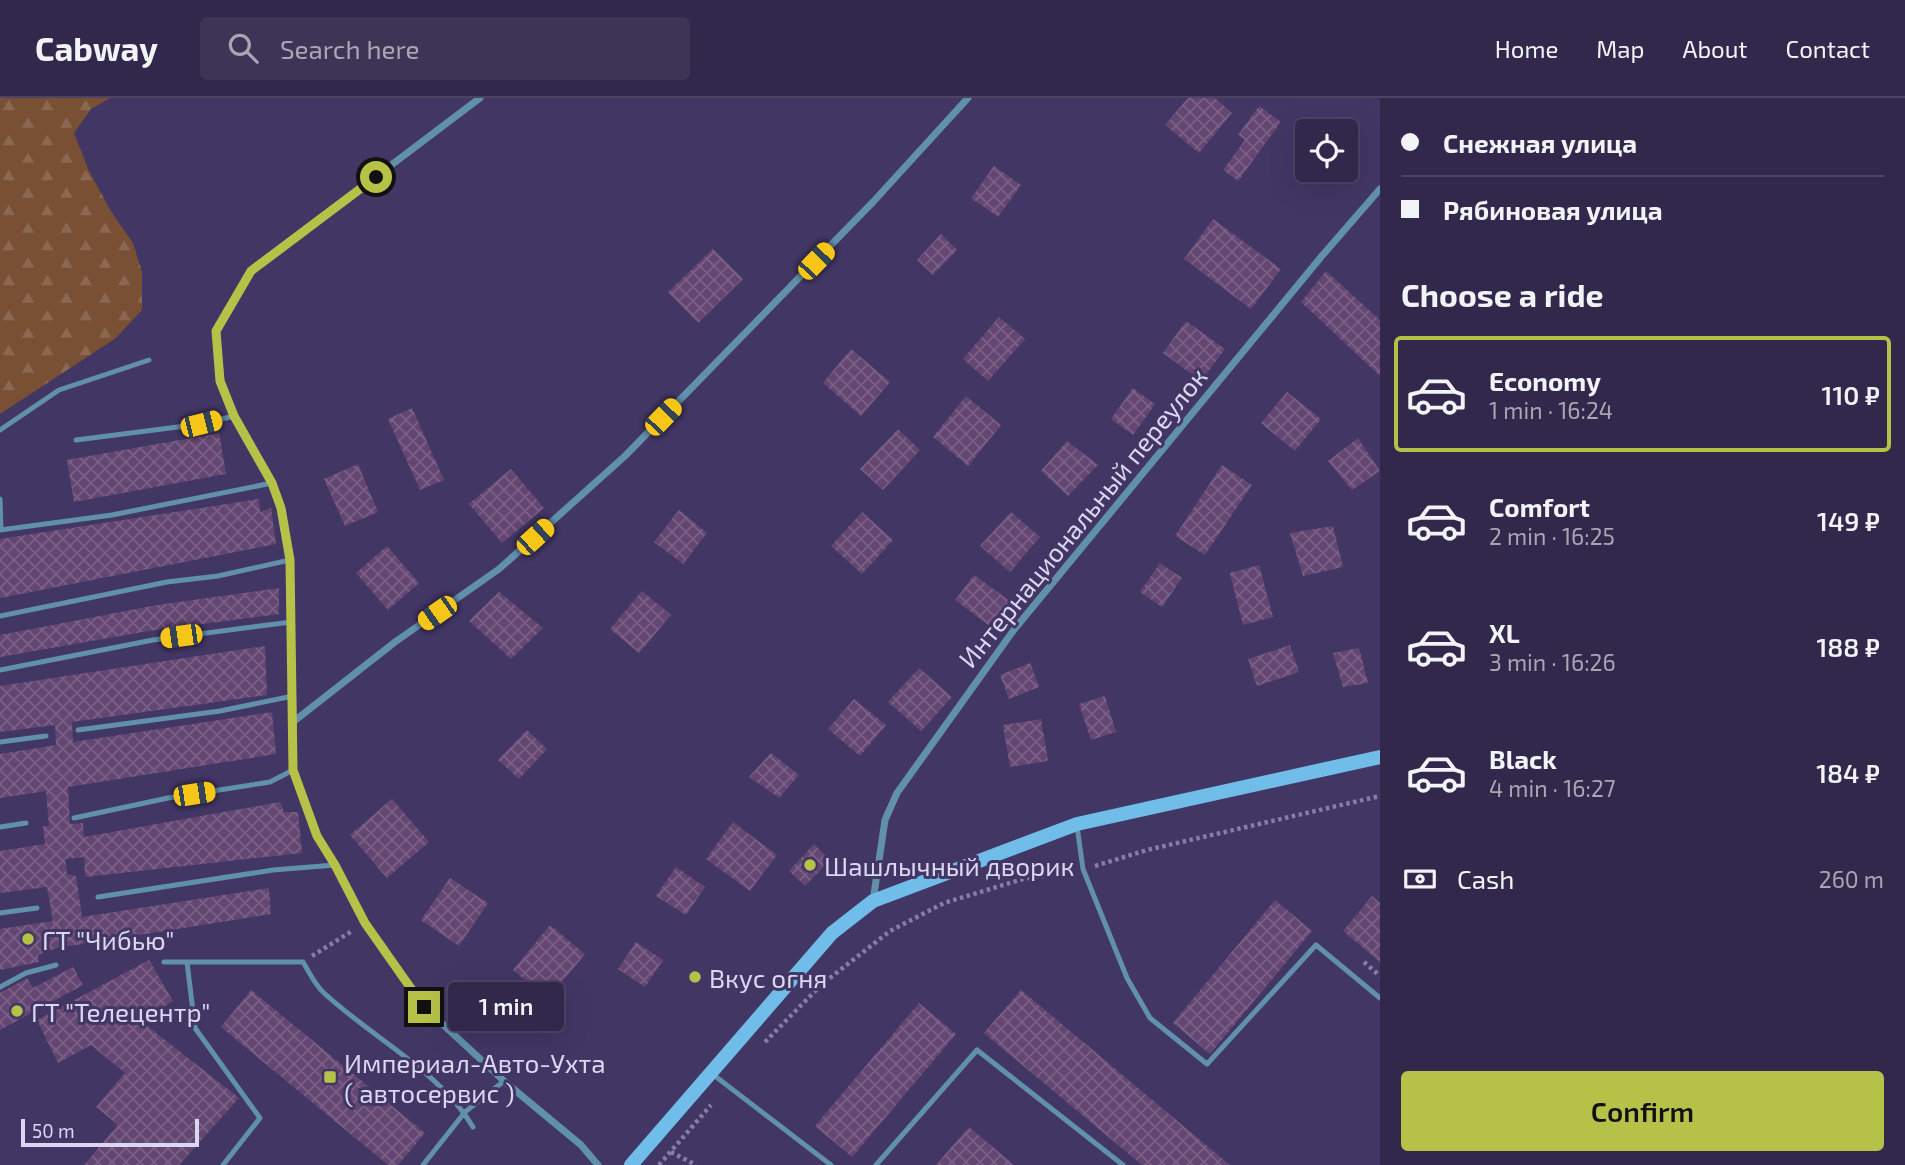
<!DOCTYPE html>
<meta charset="utf-8">
<style>
:root{--surface:#32284c;--page:#3d3456;--text:#f1f3f6;--muted:#a8a6b5;--line:#4d4464;--accent:#b6c148}
body{margin:0;font-family:"Exo 2",sans-serif;background:var(--page);color:var(--text);height:100vh;display:flex;flex-direction:column;font-size:26px;white-space:nowrap}
*{box-sizing:border-box;margin:0}
p{font-size:23px;color:var(--muted)}
.icon{flex:none;width:38px;height:38px;fill:none;stroke:currentColor;stroke-width:2;stroke-linecap:round;stroke-linejoin:round}
.map{position:relative;flex:1;overflow:hidden}
.details{display:flex;flex-direction:column;background:var(--surface);width:525px}
.details>*{flex:none}
.banner{display:grid;align-content:center;height:154px;padding:0 21px;background:var(--surface)}
.buttons{position:absolute;left:1295px;top:21px;display:grid;gap:14px}
.buttons a{display:grid;place-items:center;width:63px;height:63px;border-radius:7px;background:var(--surface);box-shadow:0 7px 28px #0002,0 0 0 2px var(--line);font-size:35px}
.scale{position:absolute;left:21px;bottom:18px;width:178px;box-sizing:border-box;padding-left:7px;border:4px solid #dbd6f2;border-top:0;font-size:19px;line-height:24px;white-space:nowrap;color:#dbd6f2;-webkit-text-stroke:5px #423665;paint-order:stroke}
.end{position:absolute;width:32px;height:32px;margin:-16px;border:9px solid #b6c148;background:#111;box-shadow:0 0 0 4px #111}
.from{border-radius:50%}
.bubble{position:absolute;height:49px;border-radius:7px;background:var(--surface);box-shadow:0 7px 28px #0002,0 0 0 2px var(--line);font-size:23px;font-weight:600;line-height:49px;text-align:center}
.car{position:absolute;width:21px;height:42px;margin:-21px -10px;border-radius:9px;box-shadow:0 0 5px 2px #0007;background:linear-gradient(#f5c518 24%,#345 0 40%,#f5c518 0 76%,#345 0 86%,#f5c518 0)}
.banner b{display:flex;align-items:center;gap:24px;height:66px;font-size:26px}
.banner b+b{border-top:2px solid var(--line)}
.banner i{width:18px;height:18px;background:var(--text)}
ul{padding:0;list-style:none}
li{display:flex;align-items:center;gap:21px;height:116px;margin:0 14px 10px;padding:0 7px;border:4px solid transparent;border-radius:7px}
li div{flex:1}
li b{display:block;font-size:26px}
li em{font-style:normal;font-weight:600}
li.on{border-color:var(--accent)}
li>.icon{width:63px;height:63px;stroke-width:1.5}
h2{padding:0 21px;font-size:32px;line-height:84px}
.pay{display:flex;align-items:center;gap:18px;height:77px;padding:0 21px;font-size:26px}
.pay p{margin-inline-start:auto}
.primary-button{display:flex;gap:14px;margin-top:auto;padding:14px 21px}
.primary-button a{flex:1;height:80px;border-radius:7px;background:var(--accent);color:#111;font-size:28px;font-weight:600;line-height:80px;text-align:center}
header{display:flex;align-items:center;gap:42px;box-sizing:border-box;height:98px;padding:0 35px;background:var(--surface);border-bottom:2px solid var(--line)}
header strong{font-size:33px}
nav{display:flex;gap:38px;margin-inline-start:auto;font-size:24px}
.search{width:490px;height:63px;background:var(--page);display:flex;align-items:center;gap:18px;box-sizing:border-box;padding:0 24px;border-radius:7px;color:var(--muted);font-size:26px}
main{display:flex;flex:1;min-height:0}
.map>svg:first-child{display:block}
</style>
<header>
<strong>Cabway</strong>
<div class="search"><svg class="icon" aria-label="search" viewBox="0 0 24 24"><circle cx="10" cy="10" r="6"/><path d="M15 15l6 6"/></svg>Search here</div>
<nav><a>Home</a><a>Map</a><a>About</a><a>Contact</a></nav>
</header>
<main>
<div class="map">
<svg width="1380" height="1067" viewBox="0 0 1380 1067">
<defs>
<pattern id="forest-firs" width="22" height="20" patternUnits="userSpaceOnUse" patternTransform="scale(1.75)"><rect width="22" height="20" fill="#795034"/><path d="M5 1l3.5 6h-7zM16 11l3.5 6h-7z" fill="#8b6852"/></pattern>
<pattern id="building-cross-hatch" width="8" height="8" patternUnits="userSpaceOnUse" patternTransform="scale(1.75)"><rect width="8" height="8" fill="#644672"/><path d="M0 0l8 8M0 8l8-8" fill="none" stroke="#7a6087"/></pattern>
</defs>
<rect width="100%" height="100%" fill="#423665"/>
<path fill="url(#forest-firs)" d="M0,0H110L91,11L74,35L89,73L112,115L133,145L142,174V212L116,240L0,316Z"/>
<path fill="url(#building-cross-hatch)" d="M1188,0H1215L1232,15L1199,55L1165,27Z
M1259,8L1281,24L1238,83L1223,72L1245,42L1238,37Z
M994,68L1021,87L998,119L971,100Z
M1213,121L1281,171L1251,211L1184,161Z
M941,136L957,152L933,177L917,162Z
M713,151L743,181L698,225L668,194Z
M1326,173L1380,222V278L1301,204Z
M999,219L1025,241L988,283L963,261Z
M1186,223L1225,251L1201,283L1163,255Z
M851,251L890,284L861,318L823,285Z
M1133,290L1155,306L1133,337L1111,321Z
M1287,294L1321,321L1295,353L1261,325Z
M966,298L1001,327L968,368L933,339Z
M412,310L444,382L420,392L388,321Z
M898,331L920,352L883,392L860,371Z
M219,335L226,376L74,404L67,362Z
M1358,340L1380,373L1352,392L1328,363Z
M1067,343L1098,367L1068,398L1041,373Z
M358,366L378,414L345,428L324,381Z
M1222,367L1252,387L1205,457L1175,438Z
M511,371L544,410L502,445L469,406Z
M259,401L260,414L271,410L276,446L0,500V441Z
M679,412L707,435L683,466L654,444Z
M862,414L893,442L862,476L831,448Z
M1011,414L1040,439L1010,474L980,448Z
M1333,428L1343,469L1303,478L1290,435Z
M387,448L419,485L388,512L356,475Z
M1160,465L1182,480L1162,509L1140,494Z
M1259,467L1273,519L1243,527L1230,475Z
M974,477L1014,506L995,532L955,502Z
M279,490V516L149,533L0,559V537L157,507Z
M642,493L671,517L639,555L610,531Z
M499,494L543,530L511,561L469,523Z
M1290,547L1299,574L1257,588L1248,561Z
M265,548L267,597L72,624L73,644L272,614L276,656L68,689L70,726L83,725L84,739L280,704L284,714H298L302,755L85,779L84,759L65,761L67,776L76,778L82,819L269,790L271,816L57,850L38,857L39,864L0,872V831L53,823L47,789L0,795V753L45,746L43,728H49L46,693L0,700V656L56,647L55,627L0,634V588Z
M1359,550L1368,585L1343,589L1333,555Z
M1030,565L1039,589L1009,601L1000,577Z
M919,570L952,599L921,633L888,604Z
M1105,598L1116,634L1091,642L1079,606Z
M854,601L886,627L860,658L828,631Z
M1041,621L1048,663L1010,669L1003,627Z
M527,632L547,651L519,681L498,662Z
M771,655L799,677L779,700L749,679Z
M392,701L429,744L387,780L350,737Z
M733,724L777,757L750,793L706,761Z
M814,746L830,762L805,788L789,773Z
M676,769L705,789L686,817L656,798Z
M450,780L488,805L459,848L421,822Z
M1372,798L1380,805V864L1343,833Z
M1275,802L1312,833L1210,956L1173,925Z
M550,827L585,856L548,901L513,872Z
M636,844L663,862L645,889L618,871Z
M149,862L173,903L141,923L239,1000L179,1067H84L118,1027L96,1009L125,975L91,947L58,965L37,922Z
M73,869L83,887L0,932V895L27,880L33,890Z
M251,892L425,1035L398,1067H388L221,929Z
M1021,892L1230,1067H1142L984,935Z
M919,905L956,936L852,1059L815,1028Z
M969,1029L1014,1067H936Z"/>
<g fill="none" stroke-linecap="round" stroke-linejoin="round">
<path stroke="#867ea4" stroke-width="4.5" stroke-dasharray="3.5 3.5" stroke-linecap="butt" d="M1095,768L1147,752L1380,698
M312,858L352,833
M1364,864L1380,878
M765,944L821,887L890,833L944,805L1023,781L1070,774
M671,1054L696,1067
M659,1067L711,1007"/>
<path stroke="#6190ab" stroke-width="5" d="M0,332L59,292L149,262
M76,342L201,326L234,318
M0,401L1,432
M0,432L112,417L272,385
M0,518L167,484L218,478L290,462
M0,572L153,542L291,524
M78,632L220,613L293,598
M0,644L46,638
M74,720L168,700L270,684L293,672
M1077,728L1083,771L1127,880L1150,920L1207,966L1316,847L1380,900
M0,729L26,725
M98,799L273,772L335,767
M0,815L37,810
M164,864H303C309,874 315,887 324,895C370,938 441,974 473,1029
M187,864L195,930L260,1020L223,1067
M0,889L26,875L56,867
M711,975L831,1067
M423,1067L465,1014L504,983
M876,1067L977,952L1123,1067"/>
<path stroke="#6190ab" stroke-width="7" d="M293,624L290,462L281,410L272,385L234,318L221,283L216,233L251,173L480,0
M873,803L885,722L897,695L1013,533L1321,159L1380,91
M598,1067L581,1047L504,983L424,909L365,825L335,767L317,738L293,672V624L395,544L499,471L625,358L873,104L968,0"/>
<path stroke="#6fbde8" stroke-width="14" d="M631,1067L832,835L873,803L1077,726L1380,659"/>
</g>
<g fill="none" stroke-linecap="round" stroke-linejoin="round">
<path stroke="#b6c148" stroke-width="9" d="M376,79L251,173L216,233L220,283L234,318L272,385L281,410L290,462L293,672L317,738L335,767L365,825L424,909"/>
</g>
<g fill="#b6c148" stroke="#423665" stroke-width="2.5">
<circle cx="810" cy="767" r="7"/>
<circle cx="28" cy="841" r="7"/>
<circle cx="695" cy="879" r="7"/>
<circle cx="17" cy="913" r="7"/>
<rect x="323" y="972" width="14" height="14" rx="3.5"/>
</g>
<g text-anchor="middle" dominant-baseline="central" stroke-width="6" stroke-linejoin="round" paint-order="stroke">
<g font-size="26" fill="#dbd6f2" stroke="#423665">
<text transform="translate(1082 419) rotate(-51)">Интернациональный переулок</text>
</g>
<g font-size="26" fill="#dbd6f2" stroke="#423665" text-anchor="start">
<text x="824" y="767">Шашлычный дворик</text>
<text x="42" y="841">ГТ "Чибью"</text>
<text x="709" y="879">Вкус огня</text>
<text x="31" y="913">ГТ "Телецентр"</text>
<text x="344" y="964">Империал-Авто-Ухта<tspan x="344" dy="30">( автосервис )</tspan></text>
</g>
</g>
</svg>
<div class="buttons">
<a><svg class="icon" aria-label="locate" viewBox="0 0 24 24"><circle cx="12" cy="12" r="6"/><path d="M12 2v4M12 18v4M2 12h4M18 12h4"/></svg></a>
</div>
<div class="scale">50 m</div>
<i class="end from" style="left:376px;top:79px"></i>
<i class="end" style="left:424px;top:909px"></i>
<div class="bubble" style="left:448px;top:884px;width:116px">1 min</div>
<i class="car" style="left:816px;top:163px;rotate:44deg"></i>
<i class="car" style="left:663px;top:319px;rotate:44deg"></i>
<i class="car" style="left:201px;top:326px;rotate:76deg"></i>
<i class="car" style="left:535px;top:439px;rotate:48deg"></i>
<i class="car" style="left:437px;top:515px;rotate:235deg"></i>
<i class="car" style="left:181px;top:538px;rotate:262deg"></i>
<i class="car" style="left:194px;top:696px;rotate:81deg"></i>
</div>
<section class="details">
<div class="banner">
<b><i class="from"></i>Снежная улица</b>
<b><i></i>Рябиновая улица</b>
</div>
<h2>Choose a ride</h2>
<ul>
<li class="on"><svg class="icon" aria-label="car" viewBox="0 0 24 24"><path d="M5 17H2v-5l4-1 3-4h7l3 4 3 1v5h-3M9 17h6M6 11h13"/><circle cx="7" cy="17" r="2"/><circle cx="17" cy="17" r="2"/></svg><div><b>Economy</b><p>1 min · 16:24</p></div><em>110 ₽</em></li>
<li><svg class="icon" aria-label="car" viewBox="0 0 24 24"><path d="M5 17H2v-5l4-1 3-4h7l3 4 3 1v5h-3M9 17h6M6 11h13"/><circle cx="7" cy="17" r="2"/><circle cx="17" cy="17" r="2"/></svg><div><b>Comfort</b><p>2 min · 16:25</p></div><em>149 ₽</em></li>
<li><svg class="icon" aria-label="car" viewBox="0 0 24 24"><path d="M5 17H2v-5l4-1 3-4h7l3 4 3 1v5h-3M9 17h6M6 11h13"/><circle cx="7" cy="17" r="2"/><circle cx="17" cy="17" r="2"/></svg><div><b>XL</b><p>3 min · 16:26</p></div><em>188 ₽</em></li>
<li><svg class="icon" aria-label="car" viewBox="0 0 24 24"><path d="M5 17H2v-5l4-1 3-4h7l3 4 3 1v5h-3M9 17h6M6 11h13"/><circle cx="7" cy="17" r="2"/><circle cx="17" cy="17" r="2"/></svg><div><b>Black</b><p>4 min · 16:27</p></div><em>184 ₽</em></li>
</ul>
<div class="pay"><svg class="icon" aria-label="cash" viewBox="0 0 24 24"><path d="M3 7h18v10H3z"/><circle cx="12" cy="12" r="2"/></svg>Cash<p>260 m</p></div>
<div class="primary-button"><a>Confirm</a></div>
</section>
</main>
